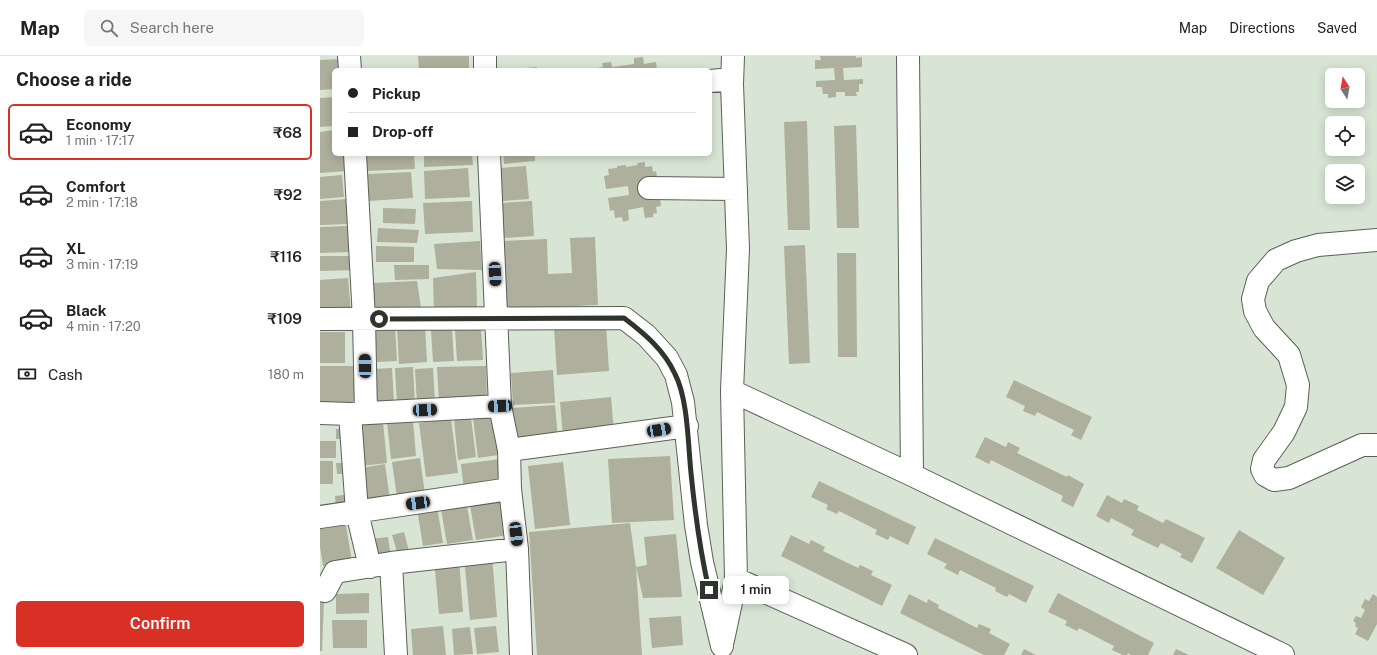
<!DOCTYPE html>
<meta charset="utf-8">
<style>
:root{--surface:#fff;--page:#f6f6f6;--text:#222;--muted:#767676;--line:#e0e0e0;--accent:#d93025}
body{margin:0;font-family:"Public Sans",sans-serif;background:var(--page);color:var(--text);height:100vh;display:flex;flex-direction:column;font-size:15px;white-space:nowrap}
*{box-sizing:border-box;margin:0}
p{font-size:13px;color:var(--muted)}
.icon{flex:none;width:22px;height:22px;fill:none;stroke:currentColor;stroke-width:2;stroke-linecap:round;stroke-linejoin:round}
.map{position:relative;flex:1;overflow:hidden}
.side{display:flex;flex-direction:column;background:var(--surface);width:320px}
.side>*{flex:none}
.banner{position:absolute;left:12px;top:12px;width:380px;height:88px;border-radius:6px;box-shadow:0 2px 10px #0003;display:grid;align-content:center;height:88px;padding:0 16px;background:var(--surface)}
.needle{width:26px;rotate:349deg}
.controls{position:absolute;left:1005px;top:12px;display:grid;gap:8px}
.controls a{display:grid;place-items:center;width:40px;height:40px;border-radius:6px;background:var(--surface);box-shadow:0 2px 10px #0003;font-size:20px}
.end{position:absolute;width:18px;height:18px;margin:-9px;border:5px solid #2f342e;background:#fff;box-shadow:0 0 0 2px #fff}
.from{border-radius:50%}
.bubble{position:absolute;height:28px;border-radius:6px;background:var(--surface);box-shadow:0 2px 10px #0003;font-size:13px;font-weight:600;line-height:28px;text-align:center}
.car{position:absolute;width:12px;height:24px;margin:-12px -6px;border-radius:5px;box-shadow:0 0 3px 1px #0007;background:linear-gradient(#222 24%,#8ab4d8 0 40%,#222 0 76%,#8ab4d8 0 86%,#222 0)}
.banner b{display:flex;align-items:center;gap:14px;height:38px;font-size:15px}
.banner b+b{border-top:1px solid var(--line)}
.banner i{width:10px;height:10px;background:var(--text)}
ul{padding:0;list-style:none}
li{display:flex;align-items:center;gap:12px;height:56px;margin:0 8px 6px;padding:0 8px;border:2px solid transparent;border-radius:6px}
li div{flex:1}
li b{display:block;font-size:15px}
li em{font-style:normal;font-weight:600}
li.on{border-color:var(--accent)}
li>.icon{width:36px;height:36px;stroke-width:1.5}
h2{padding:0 16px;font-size:18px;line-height:48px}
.pay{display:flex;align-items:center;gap:10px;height:44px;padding:0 16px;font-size:15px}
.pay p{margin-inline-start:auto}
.cta{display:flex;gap:8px;margin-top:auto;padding:8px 16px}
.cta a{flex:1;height:46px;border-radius:6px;background:var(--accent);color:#fff;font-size:16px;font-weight:600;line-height:46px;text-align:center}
header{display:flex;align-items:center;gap:24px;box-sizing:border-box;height:56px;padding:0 20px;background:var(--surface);border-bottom:1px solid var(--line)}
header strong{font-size:19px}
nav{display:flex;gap:22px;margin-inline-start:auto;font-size:14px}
.search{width:280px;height:36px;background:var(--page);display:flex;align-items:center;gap:10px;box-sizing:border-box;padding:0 14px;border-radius:6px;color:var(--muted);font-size:15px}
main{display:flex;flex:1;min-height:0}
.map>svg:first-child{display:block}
</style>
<header>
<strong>Map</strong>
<div class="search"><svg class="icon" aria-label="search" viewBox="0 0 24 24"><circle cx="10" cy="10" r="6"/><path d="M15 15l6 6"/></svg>Search here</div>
<nav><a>Map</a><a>Directions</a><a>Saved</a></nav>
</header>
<main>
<section class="side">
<h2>Choose a ride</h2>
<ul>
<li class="on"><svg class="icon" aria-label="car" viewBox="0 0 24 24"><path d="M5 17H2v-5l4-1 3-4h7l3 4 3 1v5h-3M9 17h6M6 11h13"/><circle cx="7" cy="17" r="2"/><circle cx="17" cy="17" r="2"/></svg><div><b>Economy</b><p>1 min · 17:17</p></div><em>₹68</em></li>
<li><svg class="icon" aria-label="car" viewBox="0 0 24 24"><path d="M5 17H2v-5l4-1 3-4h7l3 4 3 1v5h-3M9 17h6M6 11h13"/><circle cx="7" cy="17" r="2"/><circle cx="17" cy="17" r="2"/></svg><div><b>Comfort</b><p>2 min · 17:18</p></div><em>₹92</em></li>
<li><svg class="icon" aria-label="car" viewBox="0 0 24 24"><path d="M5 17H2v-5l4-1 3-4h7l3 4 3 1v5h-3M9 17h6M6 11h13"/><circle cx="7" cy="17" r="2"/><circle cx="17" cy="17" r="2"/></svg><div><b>XL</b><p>3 min · 17:19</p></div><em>₹116</em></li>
<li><svg class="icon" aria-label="car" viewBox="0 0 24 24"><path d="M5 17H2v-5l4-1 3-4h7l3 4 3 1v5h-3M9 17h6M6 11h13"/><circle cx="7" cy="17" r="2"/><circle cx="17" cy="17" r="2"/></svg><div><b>Black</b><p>4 min · 17:20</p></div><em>₹109</em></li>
</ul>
<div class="pay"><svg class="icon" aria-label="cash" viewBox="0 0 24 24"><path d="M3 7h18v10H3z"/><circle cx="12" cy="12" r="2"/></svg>Cash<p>180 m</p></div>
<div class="cta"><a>Confirm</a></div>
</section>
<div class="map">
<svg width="1057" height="599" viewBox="0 0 1057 599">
<rect width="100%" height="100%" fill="#d8e5d4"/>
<path fill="#aeaf9c" d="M98,0H149V14H99Z
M500,0H536V2L542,1V11L523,12L524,24L543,23V28H539V36H536L537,40H525V36H516V41L508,42V38H503L502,31H496V25L515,24L514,12L495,13V4H501Z
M323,1L324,8L336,6L337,14H276V12L283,11L282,7L291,6L292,11L314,8V2Z
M22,3L23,14H14V33L0,34V4Z
M217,11V14H196V13Z
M14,41V70L0,71V42Z
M487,65L490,174H468L464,66Z
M536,69L539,172H517L514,70Z
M14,74V98H26L28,115L0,117V76Z
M46,98H94L95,113L47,115Z
M104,98H152L153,109L104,111Z
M183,98H215V105L184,108Z
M325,106V111L332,110L333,116L336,115L338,127L318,130L320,138L339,135L341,150L336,151L337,157L333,158V161L325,162L323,151L308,154L309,164L303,166L302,161L295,162L294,154L290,155L288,142L309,139L308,130L286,133L284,120L289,119L288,113L297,112V110L306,109V111L318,109L317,107Z
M206,110L209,143L182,145L179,112Z
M148,112L150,141L105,143L104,115Z
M91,116L93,142L49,145L48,118Z
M22,119L24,141L0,143V121Z
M27,143L28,168L0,169V145Z
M152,145L153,176L105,178L103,147Z
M212,145L214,180L184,182L181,147Z
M63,152L96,153L95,168L63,167Z
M29,170L30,196L0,197V171Z
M58,172L99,174L97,187L57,186Z
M275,181L278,249L186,253L183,185L227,183L228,218L252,217L250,182Z
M160,185L162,214L117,213L114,188Z
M485,189L490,307L469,308L464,190Z
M56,190L94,191V206H56Z
M517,197H536L537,301H518Z
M0,200H36L37,214L0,215Z
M74,209H109V223L75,224Z
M156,216L157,251L114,255L113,222Z
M28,222L31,257L0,259V224Z
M97,225L101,252L51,253L52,227Z
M286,268L289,315L237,319L234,272Z
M75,270L77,305L57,306L55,271Z
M105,270L107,306L79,308L77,272Z
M161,272L163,304L137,305L135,273Z
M132,273L134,305L113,306L111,274Z
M0,276H25V307H0Z
M0,310H34V347H0Z
M166,310L167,346L119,347L117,311Z
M93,311L95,347L77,348L75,312Z
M72,312L74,347L56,348L54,313Z
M113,312L115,347L97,348L95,313Z
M233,314L235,347L193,349L191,317Z
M694,324L772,361L761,384L751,379L754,374L717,356L715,360L703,355L705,350L686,341Z
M291,341L294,376L243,381L240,346Z
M235,349L238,382L195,386L192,352Z
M173,359L178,399L158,402L153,362Z
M151,362L156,401L138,404L134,364Z
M131,363L138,417L106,421L99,367Z
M93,365L96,400L71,403L67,367Z
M63,366L67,407L42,410L38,368Z
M16,373H28V383H16Z
M665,381L686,391L688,386L700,392L697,397L747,421L748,419L764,428L753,451L741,445L743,440L671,404L669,408L655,401Z
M0,385H16V402H0Z
M350,400L354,464L292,467L288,403Z
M100,402L105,438L77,441L72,406Z
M181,403L185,429L144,434L141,408Z
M0,405H13V428H0Z
M243,406L250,469L215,473L208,410Z
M16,407H32V417L17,418Z
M65,408L70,444L45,447L41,412Z
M499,425L596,471L588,489L570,480L568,484L555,478L557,474L519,455L517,458L506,453L508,449L491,441Z
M32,438L33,453L16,454L15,440Z
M181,438L188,479L156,484L149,444Z
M787,439L802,447L804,443L819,450L817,454L843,467L846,463L885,482L872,507L860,501L862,498L841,487L838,492L811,479L814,474L791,462L789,467L776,460Z
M146,444L153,484L127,488L120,448Z
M117,450L123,487L103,490L97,453Z
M25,463L32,506L3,510L0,491V467Z
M310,467L316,511L322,599H217L209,476Z
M919,474L965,502L943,539L896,512Z
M84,476L89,495L78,499L72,479Z
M356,478L362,541L323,542L316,511L327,509L324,481Z
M471,479L489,488L491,484L505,491L503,495L538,512L540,509L553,515L551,519L572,529L562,550L461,500Z
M68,481L71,501L53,503L51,483Z
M615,482L714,530L706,547L689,538L687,541L675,535L676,532L640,514L638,519L624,512L627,508L607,498Z
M172,499L177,561L150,564L144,501Z
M139,502L143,556L119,558L114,504Z
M49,537V557L16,558V538Z
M738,537L834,587L828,599H811L808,597L807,599H803L792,594L794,590L759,572L757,575L745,569L747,565L728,556Z
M589,538L607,547L608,543L619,549L618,552L657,572L659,568L671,573L669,577L690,588L684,599H664L580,557Z
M1053,538L1057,541V568L1048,585L1035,578L1038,572L1035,570L1036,567L1033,565L1036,560L1041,562L1045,554L1041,551L1045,543L1049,545Z
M0,544H4L2,595H0Z
M361,560L363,589L332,592L329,562Z
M12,564H47V592H13Z
M123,570L126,599H93L91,573Z
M176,570L179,596L157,598L154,572Z
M150,571L153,598L134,599L132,573Z
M704,593L716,599H701Z
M856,593L869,599H853Z"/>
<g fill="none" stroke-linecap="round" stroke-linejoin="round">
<g stroke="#576254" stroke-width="24">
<path id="minor" d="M29,0L30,14
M165,0V14
M588,0L592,419
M390,25L412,23
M35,98L44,263L46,357
M169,98L180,350L189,394L190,433L197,493L201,599
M329,132L416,133
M1057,184L998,189L976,195L956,204L938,225L933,243L935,255L944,272L969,299L978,329L976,351L964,376L944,404L942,413L945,419L954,424L969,422L1042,389H1057
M0,263L304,262L326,279L347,302L356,319L363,346L376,469L382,506L402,590
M412,335L592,419L963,599
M0,357L30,358L180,350
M30,358L37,456L50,511
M189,394L367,370
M0,461L190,433
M71,507L76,599
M416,523L586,599
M0,534L5,535L15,516L71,507L197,493
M403,584L416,523L412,335L418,193L412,28L413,0"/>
</g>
<use href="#minor" stroke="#fff" stroke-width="22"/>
</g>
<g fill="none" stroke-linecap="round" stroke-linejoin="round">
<path stroke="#2f342e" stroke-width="5" d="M59,263L304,262C325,278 344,294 355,318C368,343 368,388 371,417C375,457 380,495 389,534"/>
</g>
</svg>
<div class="controls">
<a><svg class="needle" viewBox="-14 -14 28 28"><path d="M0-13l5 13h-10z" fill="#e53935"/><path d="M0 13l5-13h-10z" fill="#767676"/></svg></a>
<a><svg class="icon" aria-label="locate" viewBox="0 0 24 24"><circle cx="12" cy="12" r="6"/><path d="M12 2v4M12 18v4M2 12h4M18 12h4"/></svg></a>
<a><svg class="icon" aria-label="layers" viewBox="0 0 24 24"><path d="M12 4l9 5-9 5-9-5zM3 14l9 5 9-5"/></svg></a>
</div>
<i class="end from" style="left:59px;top:263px"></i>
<i class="end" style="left:389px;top:534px"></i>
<div class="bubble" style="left:403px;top:520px;width:66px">1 min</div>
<i class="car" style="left:175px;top:218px;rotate:177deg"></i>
<i class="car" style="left:45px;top:310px;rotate:359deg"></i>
<i class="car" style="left:180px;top:350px;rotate:267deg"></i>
<i class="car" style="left:105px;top:354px;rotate:87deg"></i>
<i class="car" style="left:339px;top:374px;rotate:80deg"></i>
<i class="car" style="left:98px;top:447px;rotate:262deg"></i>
<i class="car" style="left:196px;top:478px;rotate:173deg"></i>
<div class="banner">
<b><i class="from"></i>Pickup</b>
<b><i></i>Drop-off</b>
</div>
</div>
</main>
